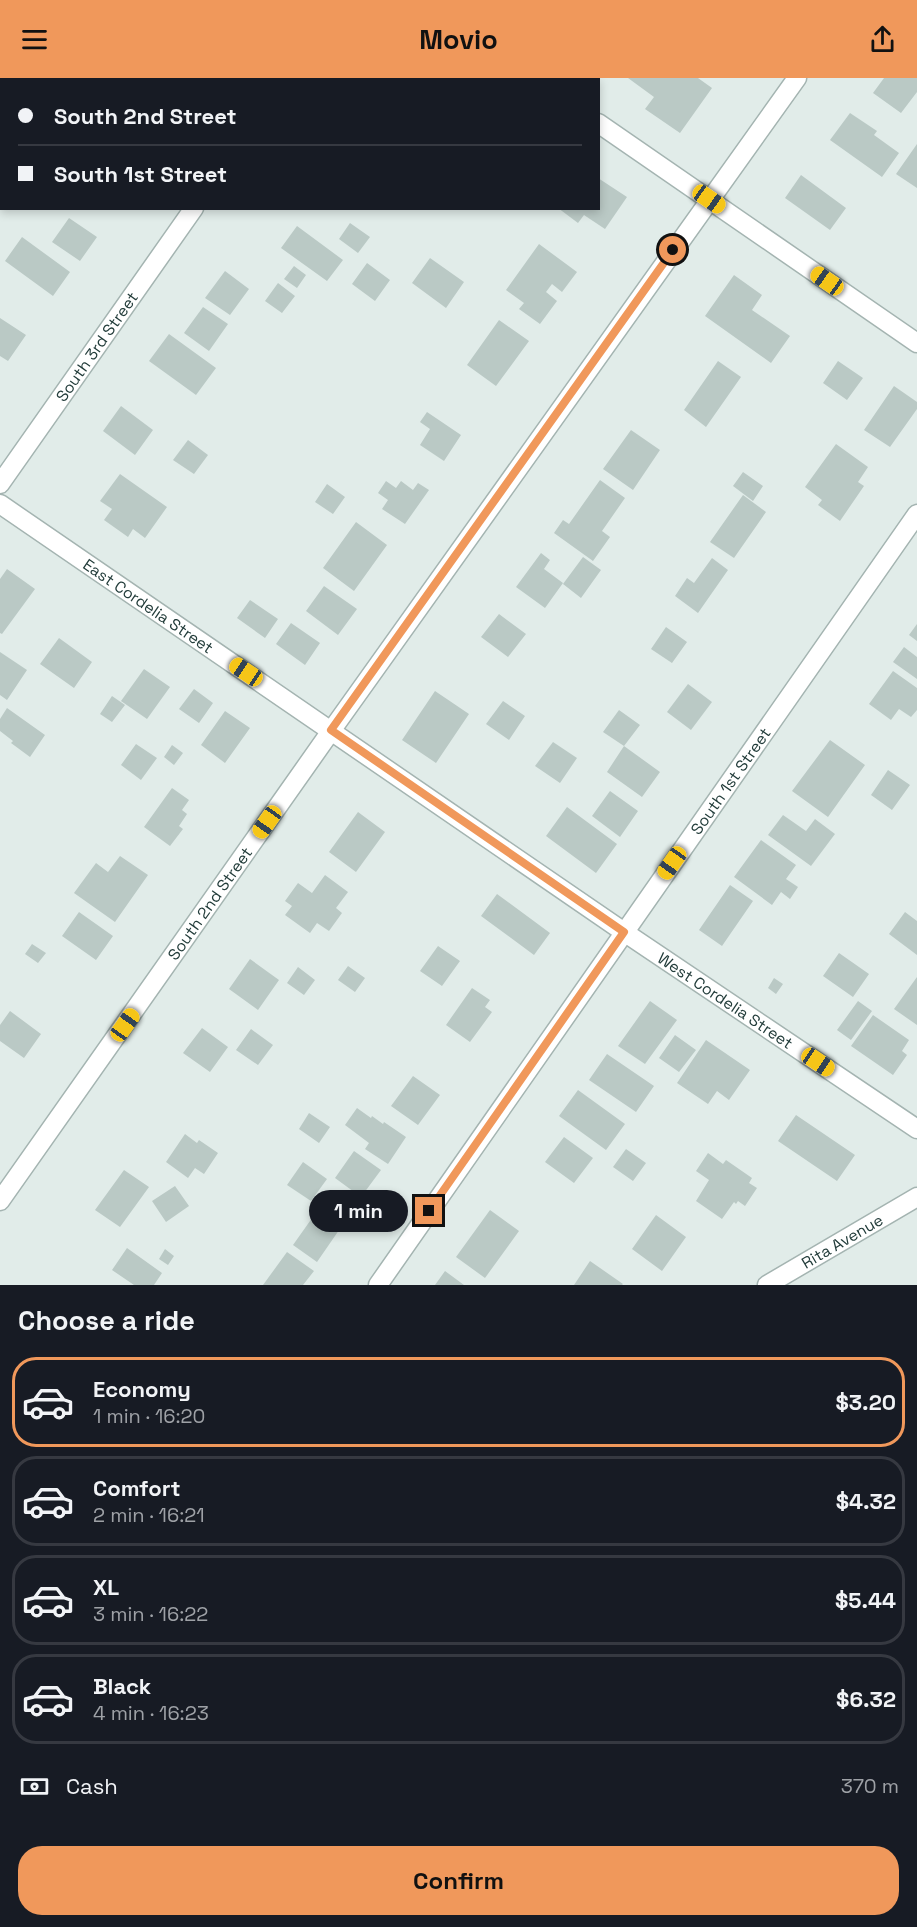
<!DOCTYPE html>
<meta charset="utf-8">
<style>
:root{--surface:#171b24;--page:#20242c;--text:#f1f3f6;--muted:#9ea1a6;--line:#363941;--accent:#f0985b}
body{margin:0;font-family:"Space Grotesk",sans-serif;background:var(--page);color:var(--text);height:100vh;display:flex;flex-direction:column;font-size:22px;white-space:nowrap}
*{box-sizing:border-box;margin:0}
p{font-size:20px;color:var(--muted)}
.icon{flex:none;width:33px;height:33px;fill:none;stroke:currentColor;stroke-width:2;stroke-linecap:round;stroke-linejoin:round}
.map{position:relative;height:1207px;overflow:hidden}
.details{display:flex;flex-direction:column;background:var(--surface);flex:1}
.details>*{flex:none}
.banner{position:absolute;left:0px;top:0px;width:600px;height:132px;box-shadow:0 3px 9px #0003;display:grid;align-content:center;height:132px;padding:0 18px;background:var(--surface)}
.end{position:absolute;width:27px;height:27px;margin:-14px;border:8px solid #f0985b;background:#111;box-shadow:0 0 0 3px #111}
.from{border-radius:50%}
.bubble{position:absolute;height:42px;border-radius:21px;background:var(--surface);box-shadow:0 3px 9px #0003;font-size:20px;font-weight:600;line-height:42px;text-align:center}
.car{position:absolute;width:18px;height:36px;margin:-18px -9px;border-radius:8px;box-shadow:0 0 4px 2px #0007;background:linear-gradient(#f5c518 24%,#345 0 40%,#f5c518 0 76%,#345 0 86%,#f5c518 0)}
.banner b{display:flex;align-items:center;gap:21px;height:57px;font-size:22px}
.banner b+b{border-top:2px solid var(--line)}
.banner i{width:15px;height:15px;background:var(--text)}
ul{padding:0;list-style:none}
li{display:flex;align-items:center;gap:18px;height:90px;margin:0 12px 9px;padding:0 6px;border:3px solid var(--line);border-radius:24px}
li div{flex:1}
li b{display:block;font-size:22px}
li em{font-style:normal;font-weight:600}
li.selected{border-color:var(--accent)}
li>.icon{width:54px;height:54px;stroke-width:1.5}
h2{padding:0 18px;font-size:27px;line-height:72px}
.pay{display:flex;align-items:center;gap:15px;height:66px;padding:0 18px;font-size:22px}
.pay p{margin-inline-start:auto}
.action{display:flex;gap:12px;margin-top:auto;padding:12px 18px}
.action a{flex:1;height:69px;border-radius:24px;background:var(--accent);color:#111;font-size:24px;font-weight:600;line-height:69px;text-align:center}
header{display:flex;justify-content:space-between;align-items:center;height:78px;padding:0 18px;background:var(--accent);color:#111;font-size:27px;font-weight:600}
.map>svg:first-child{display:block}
</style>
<header><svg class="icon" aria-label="menu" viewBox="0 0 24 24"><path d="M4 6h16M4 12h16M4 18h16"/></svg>Movio<svg class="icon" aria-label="share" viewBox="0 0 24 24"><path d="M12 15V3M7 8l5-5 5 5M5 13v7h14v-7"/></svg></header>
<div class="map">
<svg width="917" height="1207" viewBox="0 0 917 1207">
<rect width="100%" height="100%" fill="#e1ece9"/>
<path fill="#bac9c5" d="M628,0H698L712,10L680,55L645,31L654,19Z
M884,0H917V14L901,35L873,15Z
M850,35L877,53L874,57L899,75L882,99L830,62Z
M917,66V110L896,96Z
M801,97L846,130L830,152L785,120Z
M598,100L627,119L605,151L584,137L578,145L558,130H598Z
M69,140L97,159L80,183L52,164Z
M350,145L370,159L358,175L339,161Z
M297,148L343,182L327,203L281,170Z
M22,159L70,194L53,218L5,183Z
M539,166L577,194L562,214L552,206L546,214L557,223L540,246L519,231L524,225L506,212Z
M430,180L464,204L446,230L412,205Z
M367,185L390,202L375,223L352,206Z
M294,188L306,197L297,210L284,201Z
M225,193L249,211L230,237L205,220Z
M734,197L762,217L752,232L790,258L771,285L705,238Z
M278,205L295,218L282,235L265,223Z
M203,229L228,246L209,273L184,255Z
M0,240L26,257L8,283L0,278Z
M499,242L529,263L496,308L467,287Z
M169,256L216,290L196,317L149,283Z
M718,283L741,299L706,349L684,332Z
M838,283L863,300L847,322L823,305Z
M894,308L917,324V331L890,369L864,352Z
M121,328L153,352L135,377L103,353Z
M427,334L461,357L444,383L420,367L430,351L420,344Z
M631,352L660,372L633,412L603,391Z
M188,362L208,377L194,396L173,382Z
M836,366L868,389L858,404L864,408L840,443L818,427L822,422L805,409Z
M743,394L763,408L753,423L733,408Z
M120,396L167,429L145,460L133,451L128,459L104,442L112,431L100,423Z
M600,402L625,420L602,453L610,459L593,483L554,455L563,442L569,446Z
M386,403L396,410L401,403L413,412L418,405L429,412L405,446L382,431L388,422L378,415Z
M327,406L345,419L333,436L315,424Z
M743,417L766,434L734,480L710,464Z
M356,444L387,467L354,513L323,490Z
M541,475L550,482L544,491L563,505L545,530L516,509Z
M583,479L601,492L581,520L563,506Z
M712,480L728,492L698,535L675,518L687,500L694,505Z
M7,491L35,511L2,556L0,555V501Z
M324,508L357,531L338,557L306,533Z
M250,522L278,541L265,560L237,540Z
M499,536L526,556L508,579L481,559Z
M291,545L320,565L305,587L276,566Z
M917,546V563L909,557Z
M666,549L687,564L672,585L651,571Z
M59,560L92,584L74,610L40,586Z
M904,569L917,579V601L893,584Z
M0,574L27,592L7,622L0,617Z
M144,591L170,609L147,641L121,623Z
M893,593L917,610V632L911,639L899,631L891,642L869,626Z
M688,606L712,624L691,652L667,634Z
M194,611L213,625L199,645L179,631Z
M435,613L469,636L436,685L402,662Z
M112,618L125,627L112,644L100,636Z
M503,623L525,638L509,662L486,646Z
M7,630L45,657L30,679L11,665L13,663L0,653V641Z
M619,632L640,647L624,668L603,654Z
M225,633L250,650L225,685L201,667Z
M830,662L865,687L828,739L792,713Z
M553,664L577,680L560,705L535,688Z
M136,666L157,680L141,702L121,687Z
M172,667L183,675L174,687L164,679Z
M624,668L660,694L642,719L607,694Z
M888,692L910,707L892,732L871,717Z
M172,710L189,722L182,732L187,736L179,748L183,751L170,768L144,749Z
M610,713L638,733L620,759L592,738Z
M567,729L617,766L596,795L546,758Z
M358,734L385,754L356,794L329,774Z
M783,737L806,753L815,741L835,756L811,788L768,757Z
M761,762L796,787L786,801L798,809L790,821L781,814L772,827L734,799Z
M120,778L148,797L115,844L74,815L96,785L108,794Z
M325,797L348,814L336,830L342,835L329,853L317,845L310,855L285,837L292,828L285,823L298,805L312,815Z
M730,807L753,823L722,868L699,852Z
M497,816L550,855L534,877L481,838Z
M79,834L113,858L96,882L62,858Z
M905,834L917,843V877L889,856Z
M32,866L46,875L38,885L25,876Z
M438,868L460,883L442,908L420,893Z
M839,875L869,896L853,919L823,898Z
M250,881L279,902L258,932L229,911Z
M348,888L365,900L355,914L338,902Z
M298,889L315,902L304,917L287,905Z
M917,899V947L894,931Z
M774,900L783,906L776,916L768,910Z
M472,910L490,922L485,929L492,934L470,964L446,947Z
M650,923L677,942L645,986L618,968Z
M858,923L872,933L851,962L837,952Z
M10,933L41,956L24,980L0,963V947Z
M873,937L909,962L902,973L907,977L893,997L851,968Z
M202,950L228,969L210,994L183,975Z
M251,951L273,967L258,987L236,972Z
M675,957L696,972L679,994L659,980Z
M706,962L750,992L729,1022L717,1013L708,1026L677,1005Z
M607,976L654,1008L636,1034L589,1002Z
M413,998L440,1017L418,1047L391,1028Z
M578,1012L625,1046L606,1072L559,1038Z
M357,1030L371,1040L372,1038L383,1046L384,1044L406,1059L388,1086L365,1071L369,1065L345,1047Z
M309,1035L330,1049L319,1065L299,1051Z
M796,1037L855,1077L837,1103L778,1063Z
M185,1056L197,1065L199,1062L218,1075L204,1096L195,1090L188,1100L166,1084Z
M564,1059L593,1080L574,1105L545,1084Z
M626,1071L646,1085L633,1103L613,1089Z
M354,1073L381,1092L361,1119L335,1100Z
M708,1075L723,1086L726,1082L752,1100L749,1105L757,1110L745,1128L738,1123L736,1126L734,1124L722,1141L696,1123L709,1102L696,1093Z
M303,1084L327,1101L311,1123L287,1107Z
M124,1092L149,1109L120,1149L95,1132Z
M175,1108L189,1128L166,1144L152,1123Z
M322,1126L346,1142L317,1184L293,1167Z
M490,1132L519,1153L485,1200L456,1179Z
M656,1137L686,1159L662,1193L632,1171Z
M127,1170L162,1195L154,1207H134L112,1192Z
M165,1171L174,1178L168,1187L159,1181Z
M287,1174L314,1193L303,1207H263Z
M590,1183L623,1206L622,1207H574Z
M445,1193L464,1207H435Z"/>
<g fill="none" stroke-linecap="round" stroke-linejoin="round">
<g stroke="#a4b4b1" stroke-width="21">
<g id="minor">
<path d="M532,0L534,2"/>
<path d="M285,2L286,0"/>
<path d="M598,45L917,265"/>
<path id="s1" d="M0,406L194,130"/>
<path id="s2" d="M0,426L624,854L917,1051"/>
<path id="s3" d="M0,1123L331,653L797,0"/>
<path id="s4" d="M378,1207L917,436"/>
<path id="s5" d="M767,1207L917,1119"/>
</g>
</g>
<use href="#minor" stroke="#fff" stroke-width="18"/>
</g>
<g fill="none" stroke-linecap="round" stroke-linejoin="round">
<path stroke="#f0985b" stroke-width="8" d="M429,1133L624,854L331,652L673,172"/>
</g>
<g text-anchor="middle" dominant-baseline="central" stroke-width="5" stroke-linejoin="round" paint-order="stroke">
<g font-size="16" fill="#223c3a" stroke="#f2f8f6">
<text stroke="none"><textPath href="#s1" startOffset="168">South 3rd Street</textPath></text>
<text stroke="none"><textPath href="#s2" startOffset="180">East Cordelia Street</textPath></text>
<text stroke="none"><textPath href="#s4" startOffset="615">South 1st Street</textPath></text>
<text stroke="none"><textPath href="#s3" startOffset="364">South 2nd Street</textPath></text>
<text stroke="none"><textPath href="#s2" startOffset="879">West Cordelia Street</textPath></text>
<text stroke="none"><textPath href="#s5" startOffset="87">Rita Avenue</textPath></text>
</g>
</g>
</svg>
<i class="end from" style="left:673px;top:172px"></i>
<i class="end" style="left:429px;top:1133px"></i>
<div class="bubble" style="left:309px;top:1112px;width:99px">1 min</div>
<i class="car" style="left:709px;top:121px;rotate:125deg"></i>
<i class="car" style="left:827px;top:203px;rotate:305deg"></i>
<i class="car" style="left:246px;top:594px;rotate:304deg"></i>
<i class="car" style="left:267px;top:744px;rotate:215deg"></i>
<i class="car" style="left:672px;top:785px;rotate:215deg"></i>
<i class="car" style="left:125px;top:947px;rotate:35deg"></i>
<i class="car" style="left:818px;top:984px;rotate:124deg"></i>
<div class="banner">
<b><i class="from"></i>South 2nd Street</b>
<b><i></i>South 1st Street</b>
</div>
</div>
<section class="details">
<h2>Choose a ride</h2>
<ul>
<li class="selected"><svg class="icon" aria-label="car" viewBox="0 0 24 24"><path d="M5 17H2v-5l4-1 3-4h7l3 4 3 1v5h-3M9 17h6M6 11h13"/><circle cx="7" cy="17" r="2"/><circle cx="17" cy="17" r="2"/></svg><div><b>Economy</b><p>1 min · 16:20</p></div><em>$3.20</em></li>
<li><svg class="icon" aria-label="car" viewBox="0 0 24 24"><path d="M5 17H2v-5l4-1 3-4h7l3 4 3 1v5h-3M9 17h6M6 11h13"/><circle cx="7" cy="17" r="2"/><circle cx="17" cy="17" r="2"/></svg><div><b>Comfort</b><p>2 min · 16:21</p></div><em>$4.32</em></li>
<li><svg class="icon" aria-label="car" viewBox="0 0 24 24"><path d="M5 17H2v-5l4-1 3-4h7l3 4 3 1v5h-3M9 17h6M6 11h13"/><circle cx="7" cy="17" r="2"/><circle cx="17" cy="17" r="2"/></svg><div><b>XL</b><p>3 min · 16:22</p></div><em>$5.44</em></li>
<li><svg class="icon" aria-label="car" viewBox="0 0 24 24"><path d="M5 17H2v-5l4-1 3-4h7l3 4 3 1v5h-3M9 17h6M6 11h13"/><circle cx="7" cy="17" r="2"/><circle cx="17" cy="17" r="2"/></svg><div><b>Black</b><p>4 min · 16:23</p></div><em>$6.32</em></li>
</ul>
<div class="pay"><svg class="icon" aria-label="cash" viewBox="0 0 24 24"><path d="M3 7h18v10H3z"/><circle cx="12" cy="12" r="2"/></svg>Cash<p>370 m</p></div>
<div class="action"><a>Confirm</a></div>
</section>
